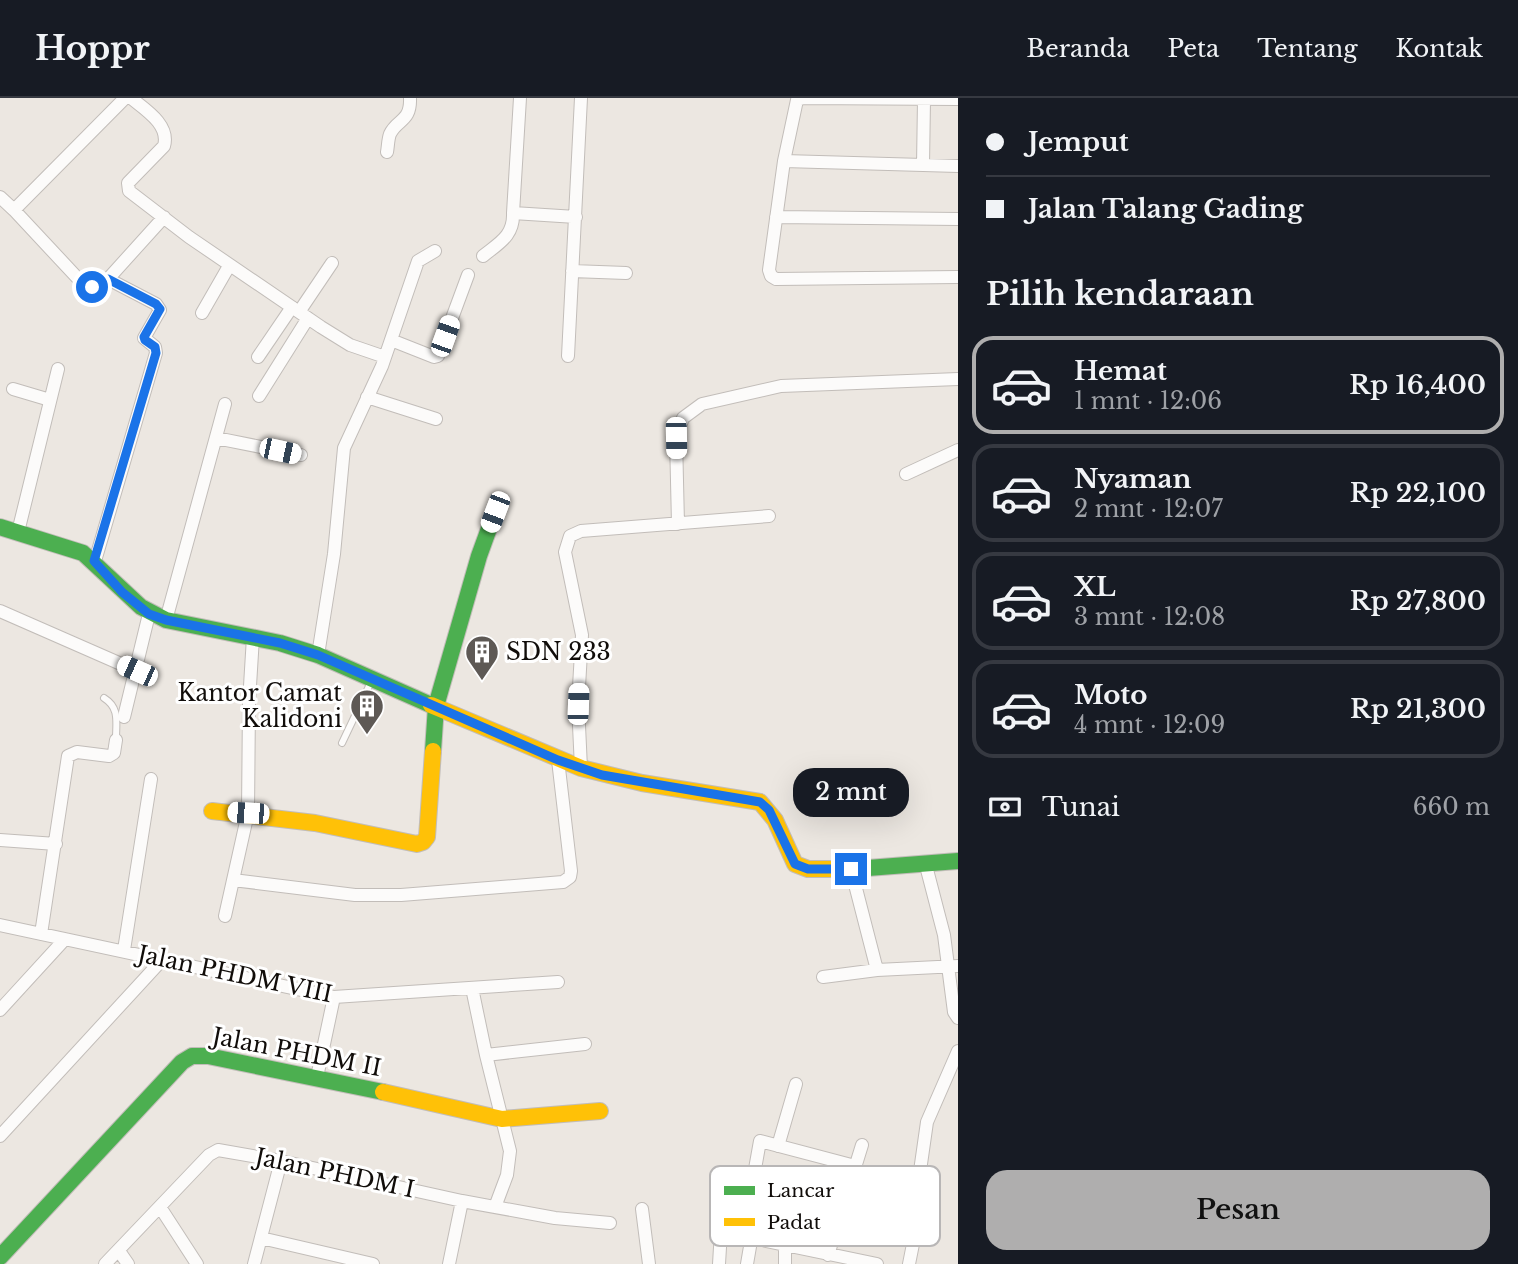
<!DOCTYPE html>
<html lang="id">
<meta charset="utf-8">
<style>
:root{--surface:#171b24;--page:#242831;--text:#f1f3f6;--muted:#9ea1a6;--line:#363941;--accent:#afaeae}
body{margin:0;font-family:"Libre Baskerville",serif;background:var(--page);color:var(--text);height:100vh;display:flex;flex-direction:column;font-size:26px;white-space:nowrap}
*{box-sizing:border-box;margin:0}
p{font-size:23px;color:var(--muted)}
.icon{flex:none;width:38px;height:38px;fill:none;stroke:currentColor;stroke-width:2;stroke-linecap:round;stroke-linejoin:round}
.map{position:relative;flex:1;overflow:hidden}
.details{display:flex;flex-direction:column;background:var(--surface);width:560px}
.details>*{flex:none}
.guide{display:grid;align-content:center;height:154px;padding:0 28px;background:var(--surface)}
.end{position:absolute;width:32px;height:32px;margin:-16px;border:9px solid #1a73e8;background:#fff;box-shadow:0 0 0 4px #fff}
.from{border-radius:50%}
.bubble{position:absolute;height:49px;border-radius:21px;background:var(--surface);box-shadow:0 7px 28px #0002;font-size:23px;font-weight:600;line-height:49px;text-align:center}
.car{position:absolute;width:21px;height:42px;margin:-21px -10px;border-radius:9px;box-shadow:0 0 5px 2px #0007;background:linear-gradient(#fff 24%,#345 0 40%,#fff 0 76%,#345 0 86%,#fff 0)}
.guide b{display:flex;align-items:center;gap:24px;height:66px;font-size:26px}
.guide b+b{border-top:2px solid var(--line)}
.guide i{width:18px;height:18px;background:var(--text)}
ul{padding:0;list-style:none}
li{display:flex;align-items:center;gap:21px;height:98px;margin:0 14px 10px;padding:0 14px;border:4px solid var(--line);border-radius:21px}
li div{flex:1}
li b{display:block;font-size:26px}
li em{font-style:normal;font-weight:600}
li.on{border-color:var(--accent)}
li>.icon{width:63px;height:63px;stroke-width:1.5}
h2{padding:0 28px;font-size:32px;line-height:84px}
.pay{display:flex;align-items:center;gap:18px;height:77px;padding:0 28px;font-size:26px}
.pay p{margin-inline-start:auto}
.cta{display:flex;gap:14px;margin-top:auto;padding:14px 28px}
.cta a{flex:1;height:80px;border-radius:21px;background:var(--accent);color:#111;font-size:28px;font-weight:600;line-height:80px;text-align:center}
header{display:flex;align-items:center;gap:42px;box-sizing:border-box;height:98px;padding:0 35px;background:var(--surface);border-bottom:2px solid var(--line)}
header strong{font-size:33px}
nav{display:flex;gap:38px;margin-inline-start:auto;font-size:24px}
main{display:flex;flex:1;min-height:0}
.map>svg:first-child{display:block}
</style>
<header>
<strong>Hoppr</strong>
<nav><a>Beranda</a><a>Peta</a><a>Tentang</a><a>Kontak</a></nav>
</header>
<main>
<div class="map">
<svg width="958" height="1166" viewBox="0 0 958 1166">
<rect width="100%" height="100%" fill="#ece7e1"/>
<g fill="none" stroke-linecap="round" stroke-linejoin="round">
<g stroke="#c2bdb9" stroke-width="8">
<path id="lane" d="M104,600C120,610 116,624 116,641
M342,645L371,584"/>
</g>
<g stroke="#c2bdb9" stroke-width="14">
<path id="street" d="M131,0C146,12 170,27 164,48L128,85L129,93L189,139L321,229L350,247L385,259
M520,0L513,115L576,119
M958,1L803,0L797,2L784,63L769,172L771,178L776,181L958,179
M387,54C388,49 388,41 390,36C397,21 411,24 410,0
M784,63L958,68
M923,67L924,2
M0,99L14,112L125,0
M14,112L84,187L97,188L108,181
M776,119L958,121
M483,158C499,145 514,138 513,115
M572,173L626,175
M299,214L332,165
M202,215L229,168
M391,242L434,259L438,258L468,177
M568,258L581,0
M258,259L292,209
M13,291L50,302
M259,298L308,220
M367,299L436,321
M216,340L301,357
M906,376L958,352
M678,426L676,340L683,320L702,306L781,288L958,281
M18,434L58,271
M95,463L156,255L155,249L144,240L160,212L156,206L108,181L164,119
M0,513L137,573
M166,522L225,306
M318,557L334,456L344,350L382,268L418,163L435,153
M124,619L149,516
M581,670L578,606L582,537L565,454L570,438L581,433L769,418
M0,742L56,746
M925,764L944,837L954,914L958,920
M233,782L355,797H401L563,784L570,779L571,773L558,662
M225,818L248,715L249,604L253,539
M0,827L334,899L558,884
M41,836L68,658L77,654L109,658L114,655L116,642
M124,852L151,681
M877,872L958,868
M823,879L877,872L851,771
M472,890L486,957L510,1053L507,1077L495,1109
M0,912L65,841
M486,957L585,946
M317,979L334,899
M0,1038L161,863
M778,1048L796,986
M160,1109L197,1166
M642,1111L649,1166
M746,1121L760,1043L855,1068
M261,1140L373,1166
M119,1153L128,1166
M828,1157L862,1047
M105,1166L209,1057L218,1052L281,1063L462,1103L555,1120L610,1125
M254,1166L281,1063
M449,1166L462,1103
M719,1166L722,1116L725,1115L746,1121L752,1137L762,1142L877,1166
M747,1166L752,1137
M785,1166V1147
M909,1166L916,1131L910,1107L920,1073L927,1024L958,953"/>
</g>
<g stroke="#c2bdb9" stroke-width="18">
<path id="fast" d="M0,429L83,455L141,509L166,522L280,545L318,557L431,607
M433,653L436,608L479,458L495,414
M855,771L958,763
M0,1159L182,964L192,958H208L383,994"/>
</g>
<g stroke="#c2bdb9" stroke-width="18">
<path id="slow" d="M431,607L581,670L642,685L760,704L775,722L795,766L808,771H855
M212,713L315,725L417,746L423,744L427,739L433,653
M383,994L502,1021L600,1013"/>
</g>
<use href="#lane" stroke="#fcfbfa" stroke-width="6"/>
<use href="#street" stroke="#fcfbfa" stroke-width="12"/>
<use href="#fast" stroke="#4caf50" stroke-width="16"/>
<use href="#slow" stroke="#ffc107" stroke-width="16"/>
</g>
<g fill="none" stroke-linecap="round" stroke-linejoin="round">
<path stroke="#1a73e8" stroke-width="9" d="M92,189L108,181L156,206L160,211L144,239L145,242L155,249L156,255L94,463L122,494L149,516L166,522L280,545L318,557L558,662L602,677L760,704L769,712L795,766L808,771H851"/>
</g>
<defs>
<g id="building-pin" transform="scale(1.75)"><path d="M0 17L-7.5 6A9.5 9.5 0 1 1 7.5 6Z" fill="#5e5955" stroke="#fff"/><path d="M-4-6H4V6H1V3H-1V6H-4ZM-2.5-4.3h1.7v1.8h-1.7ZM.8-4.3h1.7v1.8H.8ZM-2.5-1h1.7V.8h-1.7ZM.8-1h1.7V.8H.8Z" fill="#fff"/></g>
</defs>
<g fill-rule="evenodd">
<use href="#building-pin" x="482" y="554"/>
<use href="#building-pin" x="367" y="608"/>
</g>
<g text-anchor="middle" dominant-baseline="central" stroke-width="6" stroke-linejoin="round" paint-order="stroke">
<g font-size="23" fill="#110d0a" stroke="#fff" text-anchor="start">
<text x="506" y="554">SDN 233</text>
<text x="342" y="595" text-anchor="end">Kantor Camat<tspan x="342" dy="26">Kalidoni</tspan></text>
</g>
<g font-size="23" fill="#110d0a" stroke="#fff">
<text transform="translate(235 876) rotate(12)">Jalan PHDM VIII</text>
<text transform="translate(297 954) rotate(11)">Jalan PHDM II</text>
<text transform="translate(335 1075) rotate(12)">Jalan PHDM I</text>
</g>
</g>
<rect x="710" y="1068" width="230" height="80" rx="10" fill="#fff" stroke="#b8b6b6" stroke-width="2"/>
<rect x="724" y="1088" width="31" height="9" fill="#4caf50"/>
<rect x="724" y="1120" width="31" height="8" fill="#ffc107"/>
<g font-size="19" fill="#110d0a">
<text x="767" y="1099">Lancar</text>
<text x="767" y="1131">Padat</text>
</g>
</svg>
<i class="end from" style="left:92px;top:189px"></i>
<i class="end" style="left:851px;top:771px"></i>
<div class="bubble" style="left:793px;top:670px;width:116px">2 mnt</div>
<i class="car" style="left:445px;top:238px;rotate:20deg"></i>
<i class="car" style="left:676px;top:340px;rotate:179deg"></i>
<i class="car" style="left:280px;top:353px;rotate:102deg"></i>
<i class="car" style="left:495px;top:414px;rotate:201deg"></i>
<i class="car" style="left:137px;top:573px;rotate:294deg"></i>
<i class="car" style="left:578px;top:606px;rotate:2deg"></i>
<i class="car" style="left:248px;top:715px;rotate:273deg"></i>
</div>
<section class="details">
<div class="guide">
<b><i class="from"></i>Jemput</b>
<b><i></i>Jalan Talang Gading</b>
</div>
<h2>Pilih kendaraan</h2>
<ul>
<li class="on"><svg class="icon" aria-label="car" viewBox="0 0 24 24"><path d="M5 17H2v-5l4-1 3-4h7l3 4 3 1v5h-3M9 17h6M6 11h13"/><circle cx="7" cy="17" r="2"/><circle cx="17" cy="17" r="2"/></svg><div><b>Hemat</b><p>1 mnt · 12:06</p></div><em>Rp 16,400</em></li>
<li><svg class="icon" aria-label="car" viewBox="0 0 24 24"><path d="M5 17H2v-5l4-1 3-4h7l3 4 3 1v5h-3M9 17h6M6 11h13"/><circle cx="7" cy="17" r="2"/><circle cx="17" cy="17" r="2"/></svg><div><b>Nyaman</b><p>2 mnt · 12:07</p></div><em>Rp 22,100</em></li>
<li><svg class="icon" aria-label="car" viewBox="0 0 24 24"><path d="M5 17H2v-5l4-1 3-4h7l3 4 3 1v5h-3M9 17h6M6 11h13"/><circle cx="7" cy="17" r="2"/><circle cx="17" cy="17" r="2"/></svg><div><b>XL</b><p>3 mnt · 12:08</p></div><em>Rp 27,800</em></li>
<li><svg class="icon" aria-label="car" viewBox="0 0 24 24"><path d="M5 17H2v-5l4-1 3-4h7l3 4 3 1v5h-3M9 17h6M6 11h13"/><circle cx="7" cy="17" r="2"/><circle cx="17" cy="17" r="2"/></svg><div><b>Moto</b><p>4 mnt · 12:09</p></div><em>Rp 21,300</em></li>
</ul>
<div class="pay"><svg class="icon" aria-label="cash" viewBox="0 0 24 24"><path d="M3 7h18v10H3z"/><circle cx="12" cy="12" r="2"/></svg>Tunai<p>660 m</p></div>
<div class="cta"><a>Pesan</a></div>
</section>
</main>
